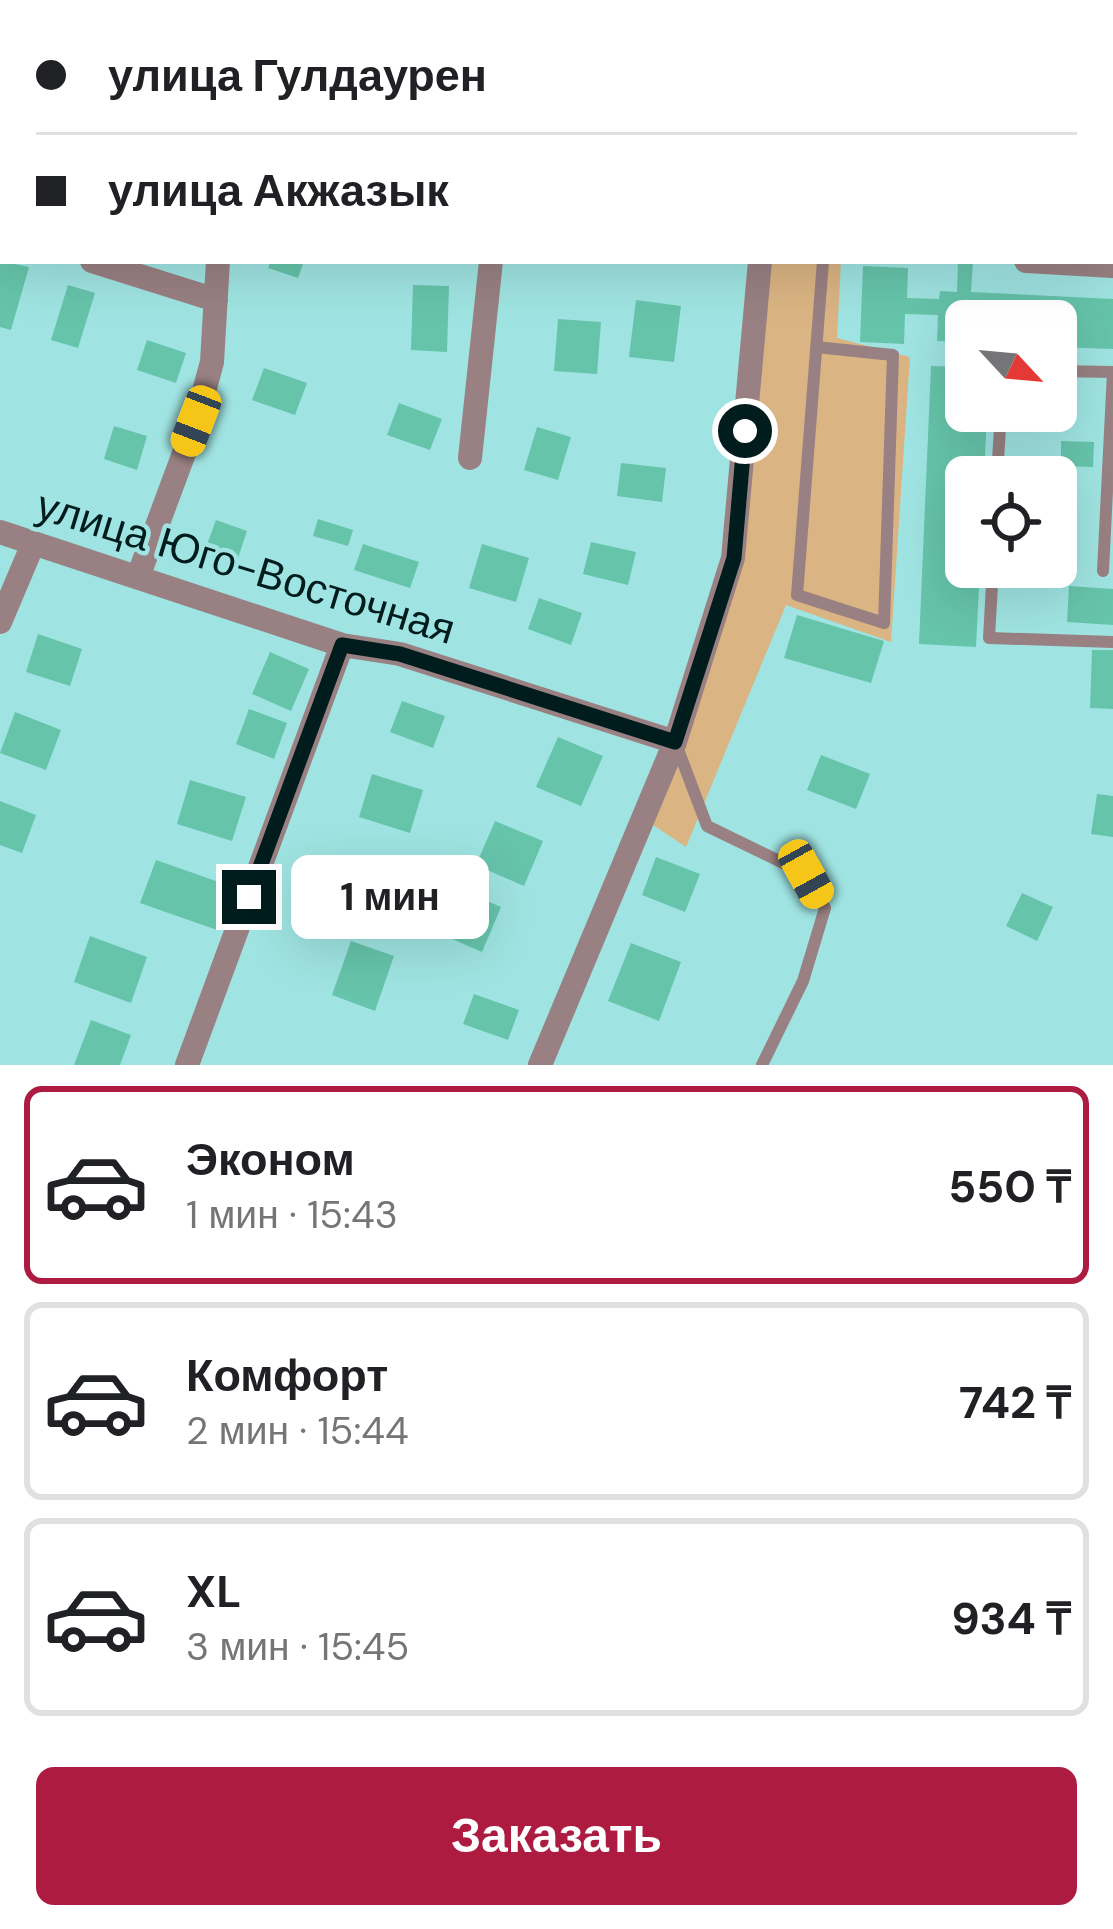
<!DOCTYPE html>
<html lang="ru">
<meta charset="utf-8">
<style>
:root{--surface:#fff;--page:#f6f6f6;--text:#202124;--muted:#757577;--line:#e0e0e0;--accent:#ae1b41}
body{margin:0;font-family:"DM Sans",sans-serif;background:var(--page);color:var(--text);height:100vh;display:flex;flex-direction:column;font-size:45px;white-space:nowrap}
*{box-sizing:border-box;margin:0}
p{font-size:39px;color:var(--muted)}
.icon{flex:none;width:66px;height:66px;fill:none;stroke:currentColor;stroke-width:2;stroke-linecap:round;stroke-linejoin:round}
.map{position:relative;height:1065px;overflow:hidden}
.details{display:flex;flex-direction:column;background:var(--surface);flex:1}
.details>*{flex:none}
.top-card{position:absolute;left:0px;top:0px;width:1113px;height:264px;box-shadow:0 12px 48px #0002;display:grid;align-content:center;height:264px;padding:0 36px;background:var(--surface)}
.needle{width:78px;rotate:116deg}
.buttons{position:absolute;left:945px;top:300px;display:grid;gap:24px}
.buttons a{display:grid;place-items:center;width:132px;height:132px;border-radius:18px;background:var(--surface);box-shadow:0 12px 48px #0002;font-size:60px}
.end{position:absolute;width:54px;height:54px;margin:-27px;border:15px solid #011c1c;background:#fff;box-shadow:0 0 0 6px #fff}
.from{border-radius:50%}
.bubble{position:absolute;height:84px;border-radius:18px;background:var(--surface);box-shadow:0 12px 48px #0002;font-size:39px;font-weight:700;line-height:84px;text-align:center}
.car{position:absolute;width:36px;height:72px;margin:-36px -18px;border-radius:15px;box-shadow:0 0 9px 3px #0007;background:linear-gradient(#f5c518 24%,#345 0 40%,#f5c518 0 76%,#345 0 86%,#f5c518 0)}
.top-card b{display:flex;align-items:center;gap:42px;height:114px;font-size:45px}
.top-card b+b{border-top:3px solid var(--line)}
.top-card i{width:30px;height:30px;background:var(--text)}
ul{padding:21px 0 0;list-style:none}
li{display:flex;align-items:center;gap:36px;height:198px;margin:0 24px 18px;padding:0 12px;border:6px solid var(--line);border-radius:18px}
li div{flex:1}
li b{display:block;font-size:45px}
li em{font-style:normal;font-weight:700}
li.selected{border-color:var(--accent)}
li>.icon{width:108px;height:108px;stroke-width:1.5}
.cta{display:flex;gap:24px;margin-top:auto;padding:24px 36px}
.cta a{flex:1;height:138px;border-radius:18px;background:var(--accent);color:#fff;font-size:48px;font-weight:700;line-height:138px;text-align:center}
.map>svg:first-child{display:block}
</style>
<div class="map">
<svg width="1113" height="1065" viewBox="0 0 1113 1065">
<rect width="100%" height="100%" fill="#9fe4e2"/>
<path fill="#dab483" d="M765,261H841L837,338L910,357L891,642L786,605L686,847L653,825L744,547Z"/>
<path fill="#66c4ab" d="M0,261L29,267L11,330L0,327Z
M271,261H304L298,278L268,268Z
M958,261H973L971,292L1113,299V349L1056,347V321H966V342L937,341L938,315L905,314L904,344L860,342L863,266L908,268L907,298L939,299L940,291L957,292Z
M68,285L95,293L78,348L51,340Z
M413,285L449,286L447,352L411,350Z
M636,300L681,306L674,362L629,357Z
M558,319L601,322L597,374L554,371Z
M147,340L186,353L176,383L137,370Z
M931,366L966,367V411H987L984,477H966V567H980L976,647L919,644Z
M264,368L307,383L295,415L252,400Z
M399,403L442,419L430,450L387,435Z
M114,426L147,436L137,470L104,459Z
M537,427L571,437L558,480L524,470Z
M1061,441L1094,442L1093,467L1061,466Z
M621,463L666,468L662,502L617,496Z
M318,519L353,530L348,546L313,536Z
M216,520L247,531L237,561L205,550Z
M591,542L636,552L628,585L583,574Z
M363,544L419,562L410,588L354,570Z
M482,544L529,558L516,602L469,588Z
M1069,586L1113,589V625L1067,622Z
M539,598L582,613L571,645L528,629Z
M797,615L884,641L871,683L784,658Z
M38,634L82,649L70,686L26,672Z
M1092,650H1113V709L1090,708Z
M270,652L309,669L291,711L252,694Z
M402,701L445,716L433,748L390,732Z
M249,709L287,723L274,759L236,744Z
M15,712L61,730L46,770L0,753Z
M558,737L603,756L581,806L536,787Z
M821,755L870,774L856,809L807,790Z
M372,774L423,790L410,833L359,817Z
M190,780L246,797L232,841L177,824Z
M1097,794L1113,796V837L1091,834Z
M0,801L36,815L22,853L0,845Z
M495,821L543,841L524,886L476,865Z
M656,857L700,874L685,912L642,895Z
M156,860L233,887L217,930L140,903Z
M453,886L501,907L482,952L434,931Z
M1022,893L1053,907L1037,941L1006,926Z
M90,936L147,957L131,1003L74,982Z
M351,941L394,956L375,1011L332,995Z
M631,943L681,962L659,1021L608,1001Z
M474,994L519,1010L508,1040L463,1024Z
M91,1020L131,1035L120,1065H74Z"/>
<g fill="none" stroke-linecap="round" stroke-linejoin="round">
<path stroke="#998082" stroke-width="12" d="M843,3V0
M816,347L893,355L884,623L797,595L823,261
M1056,371L1113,372L1103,571
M997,477L1001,411
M993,567L989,638L1113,642
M676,744L707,826L806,874L825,908L803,981L762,1065"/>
<path stroke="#998082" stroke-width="24" d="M0,1L5,3
M515,3L516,0
M783,3V0
M0,232L3,233
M92,261L216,300
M1026,261L1113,266
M470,458L491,261
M0,532L342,645L400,654L675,742
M138,577L196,421L212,362L218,261
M0,622L33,544
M187,1065L342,645
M540,1065L675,742L733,558L760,261"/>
<path stroke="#998082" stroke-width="30" d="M1041,0L1049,3
M1110,24L1113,25"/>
</g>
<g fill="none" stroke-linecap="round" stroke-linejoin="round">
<path stroke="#011c1c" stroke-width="15" d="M249,897L342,645L400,654L675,742L734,558L745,431"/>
</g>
<g text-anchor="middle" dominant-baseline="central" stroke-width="9" stroke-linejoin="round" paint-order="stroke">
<g font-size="42" fill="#011c1c" stroke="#9fe4e2">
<text transform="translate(246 567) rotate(17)">улица Юго-Восточная</text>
</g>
</g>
</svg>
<div class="buttons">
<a><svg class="needle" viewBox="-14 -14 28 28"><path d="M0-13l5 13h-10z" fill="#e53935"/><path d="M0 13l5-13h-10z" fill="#757577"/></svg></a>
<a><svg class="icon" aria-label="locate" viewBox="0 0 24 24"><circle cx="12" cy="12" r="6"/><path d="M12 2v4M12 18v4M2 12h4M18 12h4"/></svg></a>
</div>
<i class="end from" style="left:745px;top:431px"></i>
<i class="end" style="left:249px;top:897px"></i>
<div class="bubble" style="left:291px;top:855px;width:198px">1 мин</div>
<i class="car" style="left:196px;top:421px;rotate:201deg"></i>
<i class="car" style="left:806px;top:874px;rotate:151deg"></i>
<div class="top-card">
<b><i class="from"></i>улица Гулдаурен</b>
<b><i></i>улица Акжазык</b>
</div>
</div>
<section class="details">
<ul>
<li class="selected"><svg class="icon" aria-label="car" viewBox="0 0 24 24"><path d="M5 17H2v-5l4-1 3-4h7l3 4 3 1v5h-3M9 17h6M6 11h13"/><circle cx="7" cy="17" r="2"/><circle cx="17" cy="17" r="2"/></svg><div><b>Эконом</b><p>1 мин · 15:43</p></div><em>550 ₸</em></li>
<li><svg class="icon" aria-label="car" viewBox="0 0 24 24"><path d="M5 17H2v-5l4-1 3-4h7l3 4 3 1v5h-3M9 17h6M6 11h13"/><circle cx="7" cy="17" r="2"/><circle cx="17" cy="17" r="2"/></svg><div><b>Комфорт</b><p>2 мин · 15:44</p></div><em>742 ₸</em></li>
<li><svg class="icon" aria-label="car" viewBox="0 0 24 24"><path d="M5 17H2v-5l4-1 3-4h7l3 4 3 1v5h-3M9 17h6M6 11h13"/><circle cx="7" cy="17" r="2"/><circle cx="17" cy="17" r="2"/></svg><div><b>XL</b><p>3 мин · 15:45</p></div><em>934 ₸</em></li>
</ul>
<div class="cta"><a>Заказать</a></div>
</section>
